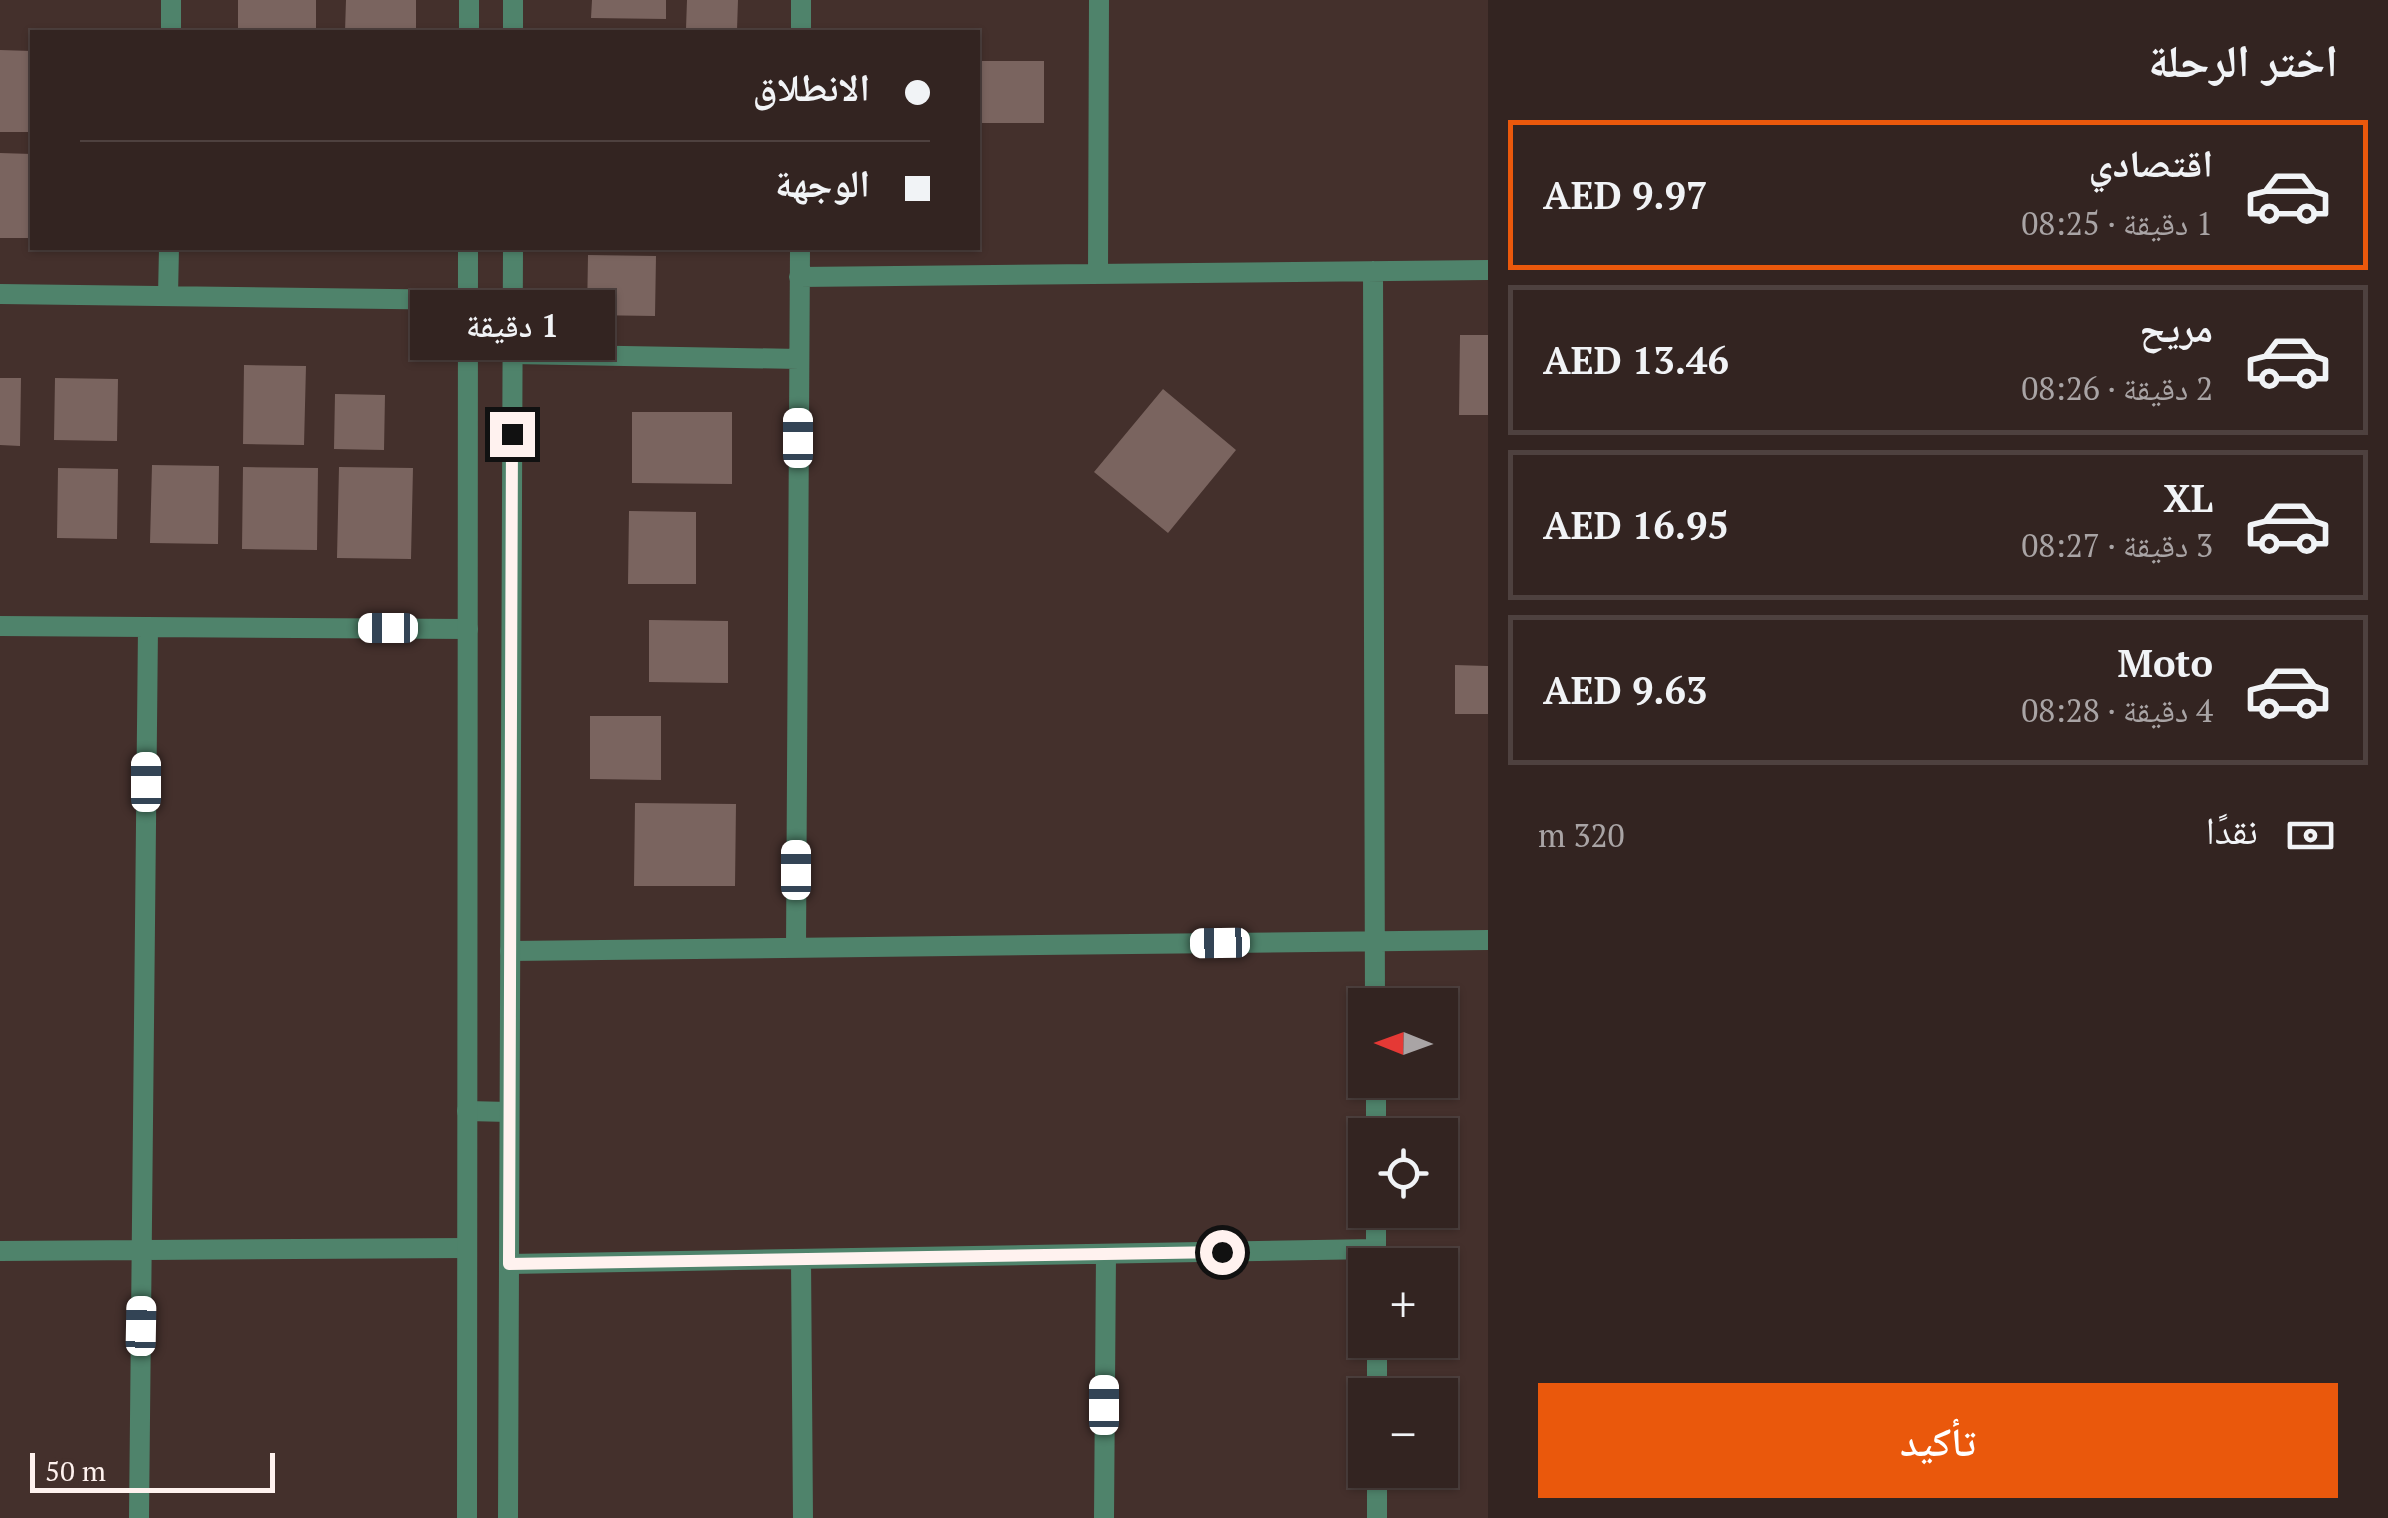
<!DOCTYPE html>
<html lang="ar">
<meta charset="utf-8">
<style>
:root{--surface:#332421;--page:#3b2c2a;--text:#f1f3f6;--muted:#a9a4a5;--line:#4e413f;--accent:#ea580c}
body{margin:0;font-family:"PT Serif","Noto Naskh Arabic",serif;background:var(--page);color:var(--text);direction:rtl;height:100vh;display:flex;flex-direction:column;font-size:38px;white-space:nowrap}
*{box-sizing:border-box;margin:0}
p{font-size:32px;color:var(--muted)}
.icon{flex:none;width:55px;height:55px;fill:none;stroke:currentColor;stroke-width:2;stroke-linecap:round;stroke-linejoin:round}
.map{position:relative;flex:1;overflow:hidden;direction:ltr}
.details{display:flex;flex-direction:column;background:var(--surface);width:900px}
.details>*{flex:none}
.hud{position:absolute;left:30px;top:30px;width:950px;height:220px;border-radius:0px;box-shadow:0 2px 8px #0004,0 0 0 2px var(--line);direction:rtl;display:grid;align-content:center;height:220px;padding:0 50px;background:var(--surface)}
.needle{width:65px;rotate:271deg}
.buttons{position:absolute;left:1348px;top:988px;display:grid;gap:20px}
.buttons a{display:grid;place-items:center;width:110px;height:110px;border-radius:0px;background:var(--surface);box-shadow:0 2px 8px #0004,0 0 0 2px var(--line);font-size:50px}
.scale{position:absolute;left:30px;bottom:25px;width:245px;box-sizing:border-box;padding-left:10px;border:5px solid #fff2ef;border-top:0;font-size:28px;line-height:35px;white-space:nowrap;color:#fff2ef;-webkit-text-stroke:8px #44302c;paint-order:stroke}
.end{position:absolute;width:45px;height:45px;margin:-22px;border:12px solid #fff2ef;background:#111;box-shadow:0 0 0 5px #111}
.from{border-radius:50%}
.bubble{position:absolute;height:70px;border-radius:0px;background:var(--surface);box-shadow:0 2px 8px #0004,0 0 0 2px var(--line);font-size:32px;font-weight:600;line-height:70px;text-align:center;direction:rtl}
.car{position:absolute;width:30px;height:60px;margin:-30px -15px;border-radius:12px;box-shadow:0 0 8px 2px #0007;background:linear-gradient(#fff 24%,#345 0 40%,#fff 0 76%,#345 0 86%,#fff 0)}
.hud b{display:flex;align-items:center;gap:35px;height:95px;font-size:38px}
.hud b+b{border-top:2px solid var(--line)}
.hud i{width:25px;height:25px;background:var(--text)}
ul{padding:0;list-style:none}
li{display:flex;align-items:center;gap:30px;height:150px;margin:0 20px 15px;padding:0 30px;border:5px solid var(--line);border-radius:0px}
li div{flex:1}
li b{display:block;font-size:38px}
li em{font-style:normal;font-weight:600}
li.current{border-color:var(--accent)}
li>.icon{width:90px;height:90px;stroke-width:1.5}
h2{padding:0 50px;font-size:45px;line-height:120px}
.pay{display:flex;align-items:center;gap:25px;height:110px;padding:0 50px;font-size:38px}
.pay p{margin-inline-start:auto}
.button{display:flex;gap:20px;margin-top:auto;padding:20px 50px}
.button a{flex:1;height:115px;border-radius:0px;background:var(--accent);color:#fff;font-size:40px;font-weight:600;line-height:115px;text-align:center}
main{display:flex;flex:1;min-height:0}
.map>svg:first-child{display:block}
</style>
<main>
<section class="details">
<h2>اختر الرحلة</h2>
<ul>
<li class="current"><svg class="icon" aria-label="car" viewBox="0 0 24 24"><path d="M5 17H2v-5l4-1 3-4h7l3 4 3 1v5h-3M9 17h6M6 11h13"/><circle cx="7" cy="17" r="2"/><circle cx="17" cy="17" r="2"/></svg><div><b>اقتصادي</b><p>1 دقيقة · 08:25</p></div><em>AED 9.97</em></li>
<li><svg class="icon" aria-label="car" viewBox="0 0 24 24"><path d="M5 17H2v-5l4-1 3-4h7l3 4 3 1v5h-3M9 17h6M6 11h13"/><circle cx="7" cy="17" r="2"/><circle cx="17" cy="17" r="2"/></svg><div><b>مريح</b><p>2 دقيقة · 08:26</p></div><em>AED 13.46</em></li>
<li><svg class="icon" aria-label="car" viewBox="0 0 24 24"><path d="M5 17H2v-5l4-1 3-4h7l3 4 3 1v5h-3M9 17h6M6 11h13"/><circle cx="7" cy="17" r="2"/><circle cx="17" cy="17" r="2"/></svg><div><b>XL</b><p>3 دقيقة · 08:27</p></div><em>AED 16.95</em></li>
<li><svg class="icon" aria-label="car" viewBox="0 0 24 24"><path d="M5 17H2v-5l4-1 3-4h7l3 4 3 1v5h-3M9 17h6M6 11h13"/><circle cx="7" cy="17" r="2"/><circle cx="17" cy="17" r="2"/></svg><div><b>Moto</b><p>4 دقيقة · 08:28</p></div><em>AED 9.63</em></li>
</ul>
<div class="pay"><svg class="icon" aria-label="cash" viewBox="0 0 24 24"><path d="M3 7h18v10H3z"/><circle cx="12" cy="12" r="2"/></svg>نقدًا<p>320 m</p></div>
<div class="button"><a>تأكيد</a></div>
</section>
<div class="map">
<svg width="1488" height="1518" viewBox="0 0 1488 1518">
<rect width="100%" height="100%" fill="#44302c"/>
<path fill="#7a645f" d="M238,0H316V32H238Z
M346,0H416V32H345Z
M592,0H666V19L591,18Z
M687,0H738L737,30L686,29Z
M0,50L32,51V132H0Z
M978,61H1044V123H978Z
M0,153L32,154V238H0Z
M588,255L656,256L655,316L587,315Z
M1460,335H1488V415H1459Z
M244,365L306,366L304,445L243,444Z
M0,378H21L20,446L0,445Z
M55,378L118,379L117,441L54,440Z
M1163,389L1236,450L1168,533L1094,472Z
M335,394L385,395L384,450L334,449Z
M632,412H732V484L632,483Z
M152,465L219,466L218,544L150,543Z
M243,467L318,468L317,550L242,549Z
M339,467L413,468L411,559L337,558Z
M58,468L118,469L117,539L57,538Z
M629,511L696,512V584H628Z
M649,620L728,621V683L649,682Z
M1455,665L1488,666V714H1455Z
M590,716H661V780L590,779Z
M635,803L736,804L735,886H634Z"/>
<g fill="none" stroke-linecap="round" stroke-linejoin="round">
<path stroke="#4f836b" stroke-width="20" d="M171,32V0
M801,32V0
M1373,271L1375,1005
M1098,274L1099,0
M799,277L1488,270
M0,294L468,300
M168,296L169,248
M512,354L799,359
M0,626L468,629
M796,948L800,248
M510,951L1488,940
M1376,1080V1135
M467,1111L509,1112
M1376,1210V1265
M0,1251L467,1248
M801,1259L803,1518
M509,1264L1376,1249
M1377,1340V1395
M1377,1470V1518
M139,1518L148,627
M1104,1518L1106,1254"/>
<path stroke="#4f836b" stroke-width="20" d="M469,32V0
M513,32V0
M467,1518L468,248
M508,1518L513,248"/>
</g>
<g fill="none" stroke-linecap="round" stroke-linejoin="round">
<path stroke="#fff2ef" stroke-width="12" d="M512,434L509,1264L1222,1252"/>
</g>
</svg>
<div class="buttons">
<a><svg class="needle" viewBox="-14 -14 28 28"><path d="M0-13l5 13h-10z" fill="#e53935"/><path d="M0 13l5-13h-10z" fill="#a9a4a5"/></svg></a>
<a><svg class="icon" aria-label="locate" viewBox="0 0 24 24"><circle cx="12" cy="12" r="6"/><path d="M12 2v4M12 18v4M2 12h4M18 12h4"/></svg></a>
<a>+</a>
<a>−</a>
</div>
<div class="scale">50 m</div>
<i class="end from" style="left:1222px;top:1252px"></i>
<i class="end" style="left:512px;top:434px"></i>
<div class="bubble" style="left:410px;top:290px;width:205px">1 دقيقة</div>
<i class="car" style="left:798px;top:438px;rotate:0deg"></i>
<i class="car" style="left:388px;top:628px;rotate:270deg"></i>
<i class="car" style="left:146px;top:782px;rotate:0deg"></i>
<i class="car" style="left:796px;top:870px;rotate:0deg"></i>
<i class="car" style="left:1220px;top:943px;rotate:269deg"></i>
<i class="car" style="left:141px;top:1326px;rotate:1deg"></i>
<i class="car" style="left:1104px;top:1405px;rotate:0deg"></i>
<div class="hud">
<b><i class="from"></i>الانطلاق</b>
<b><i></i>الوجهة</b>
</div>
</div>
</main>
